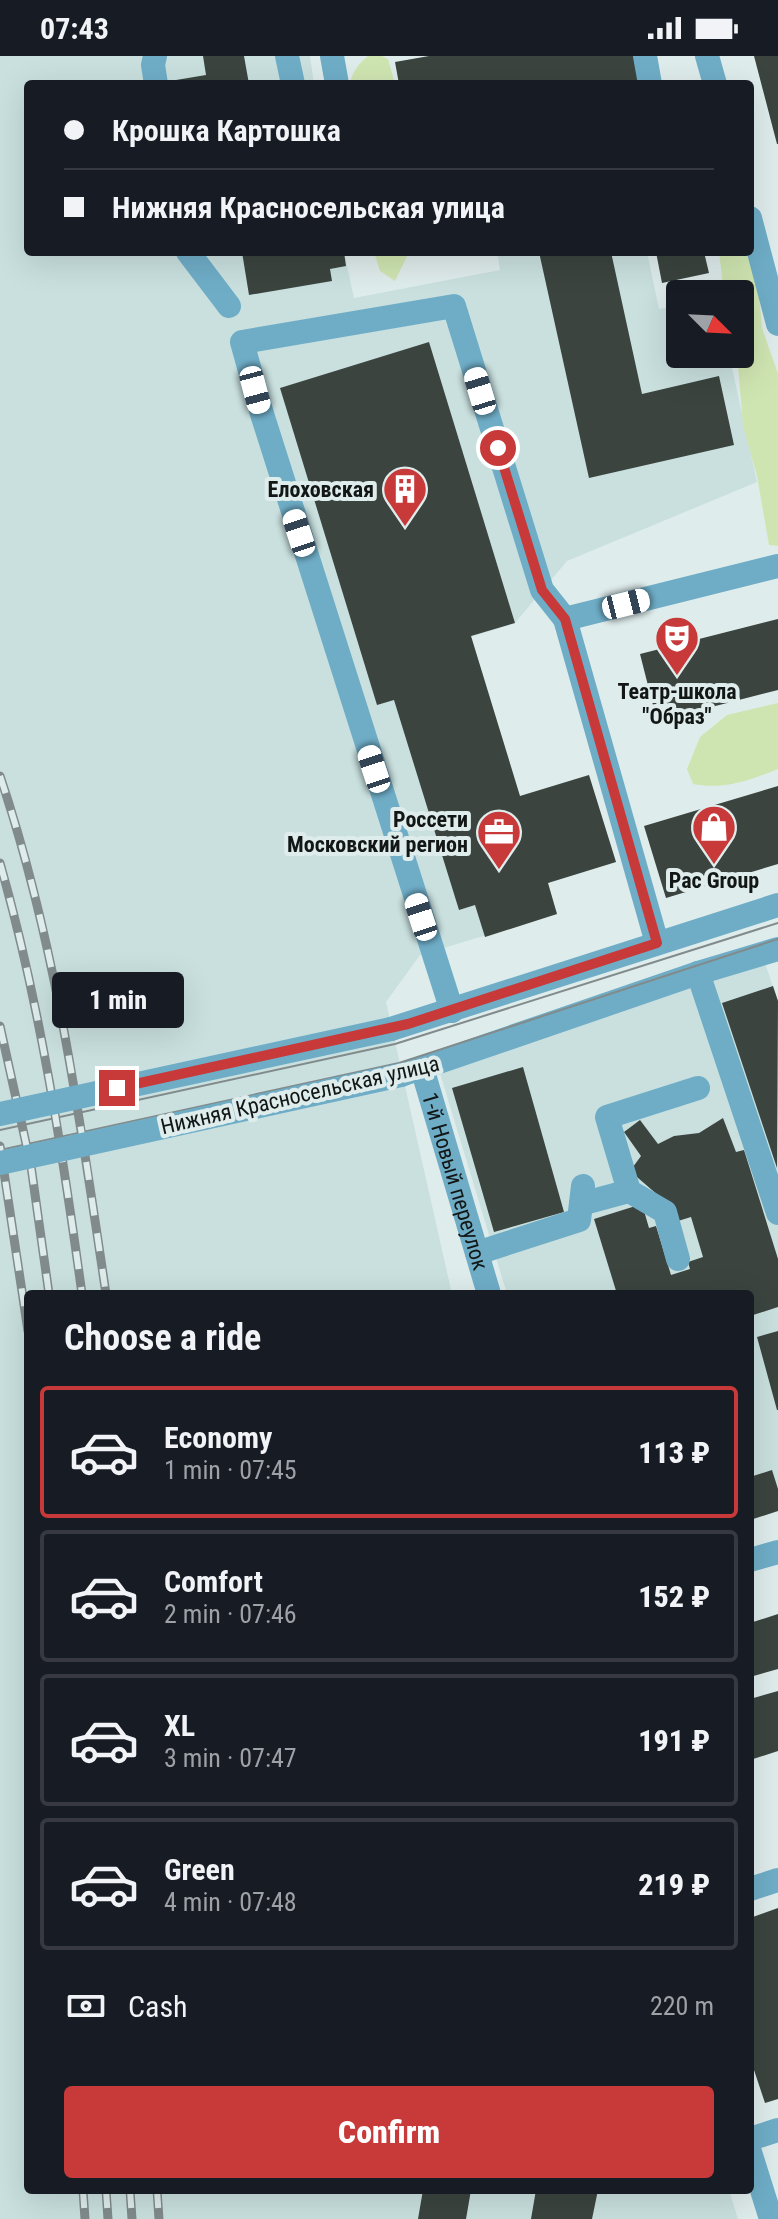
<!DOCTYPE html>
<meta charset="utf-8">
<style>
:root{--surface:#171b24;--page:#20242c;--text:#f1f3f6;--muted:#9ea1a6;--line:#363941;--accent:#c8393a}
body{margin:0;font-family:"Roboto Condensed",sans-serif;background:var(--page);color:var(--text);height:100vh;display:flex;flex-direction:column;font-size:30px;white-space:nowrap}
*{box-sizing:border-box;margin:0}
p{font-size:26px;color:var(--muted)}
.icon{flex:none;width:44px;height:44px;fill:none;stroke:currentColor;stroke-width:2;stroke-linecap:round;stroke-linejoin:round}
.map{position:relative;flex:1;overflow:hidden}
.side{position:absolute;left:24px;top:1234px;width:730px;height:904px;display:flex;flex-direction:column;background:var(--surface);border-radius:8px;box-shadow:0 8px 32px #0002}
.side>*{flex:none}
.guide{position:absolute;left:24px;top:24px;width:730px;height:176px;border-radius:8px;box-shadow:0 8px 32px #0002;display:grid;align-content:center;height:176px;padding:0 40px;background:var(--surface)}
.needle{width:52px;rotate:114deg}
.tools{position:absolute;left:666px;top:224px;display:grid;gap:16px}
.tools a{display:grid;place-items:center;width:88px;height:88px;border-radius:8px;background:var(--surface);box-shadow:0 8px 32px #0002;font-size:40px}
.end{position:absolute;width:36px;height:36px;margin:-18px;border:10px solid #c8393a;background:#fff;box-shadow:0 0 0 4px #fff}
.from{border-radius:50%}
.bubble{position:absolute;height:56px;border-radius:8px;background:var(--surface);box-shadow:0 8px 32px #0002;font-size:26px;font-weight:800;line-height:56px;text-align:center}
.car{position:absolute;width:24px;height:48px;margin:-24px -12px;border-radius:10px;box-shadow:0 0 6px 2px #0007;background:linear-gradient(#fff 24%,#345 0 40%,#fff 0 76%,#345 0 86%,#fff 0)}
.guide b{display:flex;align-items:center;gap:28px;height:76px;font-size:30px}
.guide b+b{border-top:2px solid var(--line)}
.guide i{width:20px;height:20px;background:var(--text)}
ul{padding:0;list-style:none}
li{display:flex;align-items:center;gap:24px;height:132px;margin:0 16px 12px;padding:0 24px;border:4px solid var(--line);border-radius:8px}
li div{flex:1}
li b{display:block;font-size:30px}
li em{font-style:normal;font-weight:800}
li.selected{border-color:var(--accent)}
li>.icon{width:72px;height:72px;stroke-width:1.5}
h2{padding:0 40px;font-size:36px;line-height:96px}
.pay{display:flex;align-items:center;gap:20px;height:88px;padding:0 40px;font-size:30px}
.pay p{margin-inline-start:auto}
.primary-button{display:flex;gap:16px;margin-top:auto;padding:16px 40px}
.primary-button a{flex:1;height:92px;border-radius:8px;background:var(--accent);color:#fff;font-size:32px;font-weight:800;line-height:92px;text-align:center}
.status{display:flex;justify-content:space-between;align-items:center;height:56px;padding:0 40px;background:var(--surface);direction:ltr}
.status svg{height:22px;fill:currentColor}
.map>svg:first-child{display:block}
</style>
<div class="status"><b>07:43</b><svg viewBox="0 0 49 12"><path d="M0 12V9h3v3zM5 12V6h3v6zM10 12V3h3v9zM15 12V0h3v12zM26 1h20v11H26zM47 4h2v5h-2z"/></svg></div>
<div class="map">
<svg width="778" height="2163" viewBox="0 0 778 2163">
<rect width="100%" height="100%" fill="#dfecec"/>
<path fill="#c9e0df" d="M0,0H310L314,28H28V196H344L354,242L500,214L497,196H647L659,253L680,249V298H729L757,426L567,505L515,567L471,581L520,740L589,719L616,806L548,827L557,858L420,899L386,946L452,1238H28V2134H729L738,2163H0Z
M765,907L778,945V1455L750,1464V1238H507L439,1014Z"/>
<path fill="#cfe5b1" d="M368,0H382L388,3L395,28H350C352,16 359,7 368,0Z
M376,196H409L395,225L380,215L375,199Z
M719,196H747L759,238L762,272L778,318V490L769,489L757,420L743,370L737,298H740V238H724Z
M778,647V713C750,724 724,734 693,728L687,713L700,681L727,659Z"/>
<path fill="#3b443f" d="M203,0H244L249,28H177L176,24L206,19Z
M429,0H635L640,28H399L395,6Z
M754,0H778V88H777Z
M242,196H344L346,210L330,213L332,225L249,239Z
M539,196H611L642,338L719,320L734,389L589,422Z
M656,196H704L709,217L662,227Z
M429,286L515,567L471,580L520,740L589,719L616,806L548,827L557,858L485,881L475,849L459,854L394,644L377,649L280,332Z
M778,563V634L657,665L640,598Z
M778,730V808L666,842L644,770Z
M773,930L778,945L777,1112L722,947Z
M523,1011L564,1156L494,1176L452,1032Z
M723,1062L736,1096L744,1094L778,1203V1251L750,1260V1238H617L594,1163L642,1148L649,1172L656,1170L671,1219L690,1213L688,1206L703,1201L691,1161L678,1165L674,1153L630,1115L641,1100L624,1076L640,1064L658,1088L674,1080L699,1077Z
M778,1275V1354H777L757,1281Z
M772,1414L778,1433V1455L750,1464V1421Z
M778,1558V1613L750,1621V1567Z
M778,1635V1695L750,1704V1643Z
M778,1852V2043L765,2047L750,2002V1862Z
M423,2134H471L466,2163H418Z
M536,2134H598L592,2163H531Z"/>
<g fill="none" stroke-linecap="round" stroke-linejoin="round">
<g stroke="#6fadc7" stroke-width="24">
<path d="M155,0L153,9L156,28"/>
<path d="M287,0L293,28"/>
<path d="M332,0L337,28"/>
<path d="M645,0L650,28"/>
<path d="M707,0L715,28"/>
<path d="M750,162L778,268"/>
<path d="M188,196L229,250"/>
<path d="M565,563L778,510"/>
<path d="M698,917L778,1157"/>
<path d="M452,955L262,358L242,286L454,250L542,534L565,563L657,887"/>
<path d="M391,973L778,849"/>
<path id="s1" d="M422,1012L489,1238"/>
<path d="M401,1019L698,917L778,893"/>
<path d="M581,1148L629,1135"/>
<path d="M477,1197L579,1164L583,1130"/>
<path d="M678,1203L665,1156L629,1135L607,1061L698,1032"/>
<path d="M750,1504L778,1496"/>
<path d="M750,1833L778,1824"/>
<path d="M750,2083L778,2074"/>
<path d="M750,2096L771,2163"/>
</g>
<path stroke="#828b8b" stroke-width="2" d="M0,1074L395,988L778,867
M0,1094L399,1007L778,883"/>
<g stroke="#828b8b" stroke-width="9">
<path id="rail" d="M0,720C56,887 80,1064 106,1238
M0,807C40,948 62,1093 82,1238
M0,970L31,1110L49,1238
M0,1090L28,1275
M83,2134L85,2163
M106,2134L108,2163
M130,2134L132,2163
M157,2134L159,2163"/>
</g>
<use href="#rail" stroke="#dfecec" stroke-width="6" stroke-dasharray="18" stroke-linecap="butt"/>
<path stroke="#6fadc7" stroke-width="24" d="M0,1058L391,973
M0,1107L401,1019"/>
</g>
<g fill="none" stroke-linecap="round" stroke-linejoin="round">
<path stroke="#c8393a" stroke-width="10" d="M117,1032L408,968L657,887L565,563L542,534L498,392"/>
</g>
<defs>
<g id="building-pin" transform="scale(2.3)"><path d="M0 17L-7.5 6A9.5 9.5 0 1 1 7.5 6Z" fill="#c8393a" stroke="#dfecec"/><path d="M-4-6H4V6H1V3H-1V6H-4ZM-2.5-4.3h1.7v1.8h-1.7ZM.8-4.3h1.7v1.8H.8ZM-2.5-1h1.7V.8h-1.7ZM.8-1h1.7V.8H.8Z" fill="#fff"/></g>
<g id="theatre-pin" transform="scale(2.3)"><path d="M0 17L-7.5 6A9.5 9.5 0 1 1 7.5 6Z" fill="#c8393a" stroke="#dfecec"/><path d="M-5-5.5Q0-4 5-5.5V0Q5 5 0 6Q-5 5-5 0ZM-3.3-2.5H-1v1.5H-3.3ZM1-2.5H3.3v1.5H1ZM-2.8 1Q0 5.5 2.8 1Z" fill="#fff"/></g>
<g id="shop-pin" transform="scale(2.3)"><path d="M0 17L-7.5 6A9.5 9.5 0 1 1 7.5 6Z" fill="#c8393a" stroke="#dfecec"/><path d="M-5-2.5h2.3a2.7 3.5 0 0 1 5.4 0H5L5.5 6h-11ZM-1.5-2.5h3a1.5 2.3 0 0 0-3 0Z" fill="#fff"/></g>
<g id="office-pin" transform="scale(2.3)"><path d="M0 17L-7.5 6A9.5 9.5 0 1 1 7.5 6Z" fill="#c8393a" stroke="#dfecec"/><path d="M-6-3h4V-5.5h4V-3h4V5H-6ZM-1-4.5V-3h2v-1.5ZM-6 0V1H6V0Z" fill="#fff"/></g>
</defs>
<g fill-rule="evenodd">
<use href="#building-pin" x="405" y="433"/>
<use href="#theatre-pin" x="677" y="582"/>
<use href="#shop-pin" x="714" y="771"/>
<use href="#office-pin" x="499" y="776"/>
</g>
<g text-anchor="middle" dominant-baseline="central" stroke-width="8" stroke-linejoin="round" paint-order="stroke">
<g font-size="22" font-weight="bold" fill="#121716" stroke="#dfecec" text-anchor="end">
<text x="374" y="433">Елоховская</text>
<text x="677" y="635" text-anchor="middle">Театр-школа<tspan x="677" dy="25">"Образ"</tspan></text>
<text x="468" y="763">Россети<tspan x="468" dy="25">Московский регион</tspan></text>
<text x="714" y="824" text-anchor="middle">Pac Group</text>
</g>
<g font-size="22" fill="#121716" stroke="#dfecec">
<text transform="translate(300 1039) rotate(-13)">Нижняя Красносельская улица</text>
<text stroke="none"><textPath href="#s1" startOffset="118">1-й Новый переулок</textPath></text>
</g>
</g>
</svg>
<div class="tools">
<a><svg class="needle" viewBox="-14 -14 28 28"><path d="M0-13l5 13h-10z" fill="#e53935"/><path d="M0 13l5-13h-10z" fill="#9ea1a6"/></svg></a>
</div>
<i class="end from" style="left:498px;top:392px"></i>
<i class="end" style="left:117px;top:1032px"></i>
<div class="bubble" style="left:52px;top:916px;width:132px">1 min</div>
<i class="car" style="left:255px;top:334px;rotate:165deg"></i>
<i class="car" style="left:480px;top:335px;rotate:343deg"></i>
<i class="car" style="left:299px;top:477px;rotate:342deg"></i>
<i class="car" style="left:626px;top:548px;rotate:76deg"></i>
<i class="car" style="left:374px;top:713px;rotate:342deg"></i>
<i class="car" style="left:421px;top:861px;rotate:342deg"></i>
<div class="guide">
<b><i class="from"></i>Крошка Картошка</b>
<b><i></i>Нижняя Красносельская улица</b>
</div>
<section class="side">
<h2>Choose a ride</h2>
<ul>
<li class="selected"><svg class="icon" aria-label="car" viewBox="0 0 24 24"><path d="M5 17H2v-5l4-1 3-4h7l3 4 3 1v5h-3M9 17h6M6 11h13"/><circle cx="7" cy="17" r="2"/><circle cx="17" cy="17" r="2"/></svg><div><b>Economy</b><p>1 min · 07:45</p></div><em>113 ₽</em></li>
<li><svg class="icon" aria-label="car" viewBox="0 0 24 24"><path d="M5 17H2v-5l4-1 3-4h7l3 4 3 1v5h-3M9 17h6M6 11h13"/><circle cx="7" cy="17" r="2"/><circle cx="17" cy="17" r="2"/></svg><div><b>Comfort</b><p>2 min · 07:46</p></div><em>152 ₽</em></li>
<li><svg class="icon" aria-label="car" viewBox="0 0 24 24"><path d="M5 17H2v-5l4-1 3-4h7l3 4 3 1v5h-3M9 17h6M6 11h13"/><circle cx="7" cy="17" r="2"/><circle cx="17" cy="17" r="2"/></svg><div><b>XL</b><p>3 min · 07:47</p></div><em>191 ₽</em></li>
<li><svg class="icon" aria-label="car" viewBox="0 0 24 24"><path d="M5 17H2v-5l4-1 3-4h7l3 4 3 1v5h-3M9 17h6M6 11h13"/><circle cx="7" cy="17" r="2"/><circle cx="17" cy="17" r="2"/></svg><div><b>Green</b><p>4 min · 07:48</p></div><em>219 ₽</em></li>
</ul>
<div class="pay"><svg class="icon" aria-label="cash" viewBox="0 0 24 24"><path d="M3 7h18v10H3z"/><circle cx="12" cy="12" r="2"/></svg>Cash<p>220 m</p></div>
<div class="primary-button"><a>Confirm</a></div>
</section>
</div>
